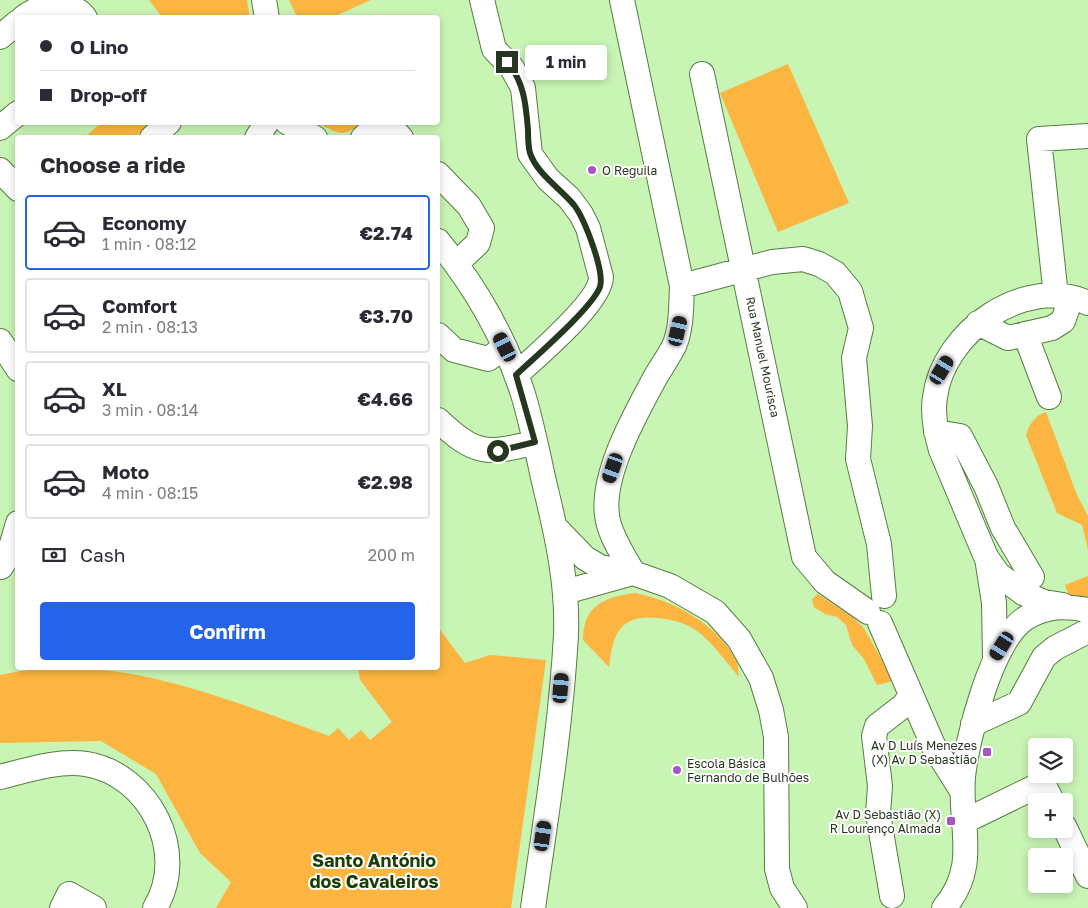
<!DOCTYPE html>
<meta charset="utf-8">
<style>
:root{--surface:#fff;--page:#f2f2f3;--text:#2b2b33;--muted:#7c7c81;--line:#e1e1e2;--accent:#2563eb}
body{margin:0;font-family:"Golos Text",sans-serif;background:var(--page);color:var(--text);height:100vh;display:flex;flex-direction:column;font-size:19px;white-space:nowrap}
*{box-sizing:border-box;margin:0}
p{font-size:16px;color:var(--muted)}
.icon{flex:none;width:28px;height:28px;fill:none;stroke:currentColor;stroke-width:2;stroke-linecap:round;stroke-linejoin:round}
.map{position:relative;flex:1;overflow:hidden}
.sheet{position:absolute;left:15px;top:135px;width:425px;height:535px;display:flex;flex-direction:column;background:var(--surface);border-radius:5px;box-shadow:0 2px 8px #0003}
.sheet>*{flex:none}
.banner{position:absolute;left:15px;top:15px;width:425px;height:110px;border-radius:5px;box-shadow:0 2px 8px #0003;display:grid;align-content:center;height:110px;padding:0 25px;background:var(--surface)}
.buttons{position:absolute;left:1028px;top:738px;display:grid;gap:10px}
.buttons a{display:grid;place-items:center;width:45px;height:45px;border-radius:5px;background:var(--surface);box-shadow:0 2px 8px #0003;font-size:25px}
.end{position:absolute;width:22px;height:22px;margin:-11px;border:6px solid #26371f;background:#fff;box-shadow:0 0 0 2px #fff}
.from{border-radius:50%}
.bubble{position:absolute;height:35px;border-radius:5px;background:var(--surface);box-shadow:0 2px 8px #0003;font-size:16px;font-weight:700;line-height:35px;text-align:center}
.car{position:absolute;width:15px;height:30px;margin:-15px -8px;border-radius:6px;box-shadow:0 0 4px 1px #0007;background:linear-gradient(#222 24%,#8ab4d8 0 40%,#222 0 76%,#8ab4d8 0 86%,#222 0)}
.banner b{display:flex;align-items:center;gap:18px;height:48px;font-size:19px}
.banner b+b{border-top:1px solid var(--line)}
.banner i{width:12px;height:12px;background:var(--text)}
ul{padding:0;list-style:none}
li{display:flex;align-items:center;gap:15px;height:75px;margin:0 10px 8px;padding:0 15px;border:2px solid var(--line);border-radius:5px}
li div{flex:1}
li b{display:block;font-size:19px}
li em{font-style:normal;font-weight:700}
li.active{border-color:var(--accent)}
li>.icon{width:45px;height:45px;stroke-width:1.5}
h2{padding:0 25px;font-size:22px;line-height:60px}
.pay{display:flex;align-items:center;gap:12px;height:55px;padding:0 25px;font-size:19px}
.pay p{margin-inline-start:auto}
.button{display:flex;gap:10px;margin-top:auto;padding:10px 25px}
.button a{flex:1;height:58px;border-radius:5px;background:var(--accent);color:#fff;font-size:20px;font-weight:700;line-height:58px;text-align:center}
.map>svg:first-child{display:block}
</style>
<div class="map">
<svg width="1088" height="908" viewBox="0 0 1088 908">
<rect width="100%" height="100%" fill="#c8f4b4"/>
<path fill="#fbb540" d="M149,0H247L250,17H162Z
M289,0H371L333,17H297Z
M788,64L849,203L778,232L720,93Z
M101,123V122L150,123L135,137H89L87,135Z
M317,123H363C341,139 339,133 317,123Z
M1046,412L1077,495L1088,516V549L1082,525L1057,513L1026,435C1029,425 1035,415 1046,412Z
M1088,576V599L1069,596L1065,585Z
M635,593C673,600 716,624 735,658C739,664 738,671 739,677C725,661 711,640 694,629C684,622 668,619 657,618C620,614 613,634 609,667L583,640C583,605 605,597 635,593Z
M818,594L851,616L863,627L894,681L877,685L864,659L852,645L846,625L837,617L825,614L814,607L812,599Z
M438,627L465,663L490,655L546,660L511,908H216L231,882L200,853L156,774L101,741L0,743V675C112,649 225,699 329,736L338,728L349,740L361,730L370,740L392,722L360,680L358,668H438Z"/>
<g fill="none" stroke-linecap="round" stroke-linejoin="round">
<g stroke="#567d43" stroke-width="26">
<path id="minor" d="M264,0L267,18
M482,0L494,49L512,68L523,88L530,154L548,179L569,198L581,214L588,228L601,277C601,302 536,356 516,375
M622,0L682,286C681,305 682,328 674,346C669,356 662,366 656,376C636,413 598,479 608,521C612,539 624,556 633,573
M23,18C39,4 74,0 85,18
M0,37L18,22
M702,74L804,557L825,582L868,612
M287,122L315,138
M386,122L401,138
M0,128L18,113
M152,138L169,122
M257,138L267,122
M363,138L380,122
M0,170L18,189
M438,174L469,206L482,228L478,243L457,263
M438,241C475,286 505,338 523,394C532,424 538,455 545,486C557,535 568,584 566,635C561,726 546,817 533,908
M682,286L772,262L803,259L819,264L835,273L850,291L861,328L854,358L860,426L858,459L879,544L884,596
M1056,296L1039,139L1088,136
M978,323L1008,338L1052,328L1063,321L1071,298
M1025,334L1049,397
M438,335L454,350L488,359L505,347
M0,341L18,369
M438,420C475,455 487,455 535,442
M936,432L960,436L986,486L1003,528L1032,577
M557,529L585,558L600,567L633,573L670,586L715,612L739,639L761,678L771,710L776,737L777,869L782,888L795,908
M987,558L994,603L995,658
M1,567L9,554L18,523
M565,592L629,574
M1063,605L1044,602L1023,593L998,574L986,557L941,450C936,433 932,415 935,397C943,332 1025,274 1088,303
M880,623L933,745L962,791
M973,724L1019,703L1044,657L1055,648L1088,631
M0,777C28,770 57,760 86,764C149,774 189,852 155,908
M963,822L1043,783L1052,801
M1064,826L1088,876
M892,896L878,814L880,786L874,736L877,726L903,706L911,696
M62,908L69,894L94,908
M944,908C980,866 959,826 963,777C967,739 992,638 1026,618C1047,605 1065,606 1088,610"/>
</g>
<use href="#minor" stroke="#fff" stroke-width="24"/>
</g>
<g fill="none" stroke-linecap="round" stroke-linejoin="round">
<path stroke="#26371f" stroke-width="6" d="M498,451L535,442L516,375C535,357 592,308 600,287C605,271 584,218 574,205C560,188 537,174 530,153C528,146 528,137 528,130C526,105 524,81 507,62"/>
</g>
<g fill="#a755c5" stroke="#fff" stroke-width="2">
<circle cx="592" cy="170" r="5"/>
<rect x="982" y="747" width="10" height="10" rx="2.5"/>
<circle cx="677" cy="770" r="5"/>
<rect x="946" y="816" width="10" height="10" rx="2.5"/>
</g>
<g text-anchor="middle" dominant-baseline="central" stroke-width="4" stroke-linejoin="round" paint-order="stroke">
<g font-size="12" fill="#26371f" stroke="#fff" text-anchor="start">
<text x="602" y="170">O Reguila</text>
<text x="977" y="745" text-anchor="end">Av D Luís Menezes<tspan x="977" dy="14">(X) Av D Sebastião</tspan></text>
<text x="687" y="763">Escola Básica<tspan x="687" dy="14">Fernando de Bulhões</tspan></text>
<text x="941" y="814" text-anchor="end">Av D Sebastião (X)<tspan x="941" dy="14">R Lourenço Almada</tspan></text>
</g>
<g font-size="12" fill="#26371f" stroke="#fff">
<text transform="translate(763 357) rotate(78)">Rua Manuel Mourisca</text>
</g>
<g font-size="18" font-weight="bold" fill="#1b3f02" stroke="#fff">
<text x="374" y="860">Santo António<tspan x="374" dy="21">dos Cavaleiros</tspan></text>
</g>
</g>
</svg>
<div class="buttons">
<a><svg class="icon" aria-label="layers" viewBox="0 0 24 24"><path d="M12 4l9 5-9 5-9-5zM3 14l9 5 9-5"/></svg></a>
<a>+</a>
<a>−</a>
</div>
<i class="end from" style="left:498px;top:451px"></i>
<i class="end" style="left:507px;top:62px"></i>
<div class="bubble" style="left:525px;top:45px;width:82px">1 min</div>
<i class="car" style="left:678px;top:331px;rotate:13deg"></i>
<i class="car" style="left:505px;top:347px;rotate:333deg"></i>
<i class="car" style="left:942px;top:370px;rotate:31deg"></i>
<i class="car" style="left:613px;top:468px;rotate:199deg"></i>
<i class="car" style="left:1002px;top:646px;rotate:212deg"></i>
<i class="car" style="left:561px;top:688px;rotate:5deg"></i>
<i class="car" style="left:543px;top:836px;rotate:8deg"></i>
<div class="banner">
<b><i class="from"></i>O Lino</b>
<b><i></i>Drop-off</b>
</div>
<section class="sheet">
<h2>Choose a ride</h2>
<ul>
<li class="active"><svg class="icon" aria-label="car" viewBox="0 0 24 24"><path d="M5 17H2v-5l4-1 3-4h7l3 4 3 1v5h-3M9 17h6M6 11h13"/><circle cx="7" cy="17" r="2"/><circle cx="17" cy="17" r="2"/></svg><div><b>Economy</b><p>1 min · 08:12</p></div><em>€2.74</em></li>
<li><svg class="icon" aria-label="car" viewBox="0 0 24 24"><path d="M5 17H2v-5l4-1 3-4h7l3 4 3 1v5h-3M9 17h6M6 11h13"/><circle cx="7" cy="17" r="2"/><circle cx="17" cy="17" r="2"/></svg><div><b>Comfort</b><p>2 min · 08:13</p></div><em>€3.70</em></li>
<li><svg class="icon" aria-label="car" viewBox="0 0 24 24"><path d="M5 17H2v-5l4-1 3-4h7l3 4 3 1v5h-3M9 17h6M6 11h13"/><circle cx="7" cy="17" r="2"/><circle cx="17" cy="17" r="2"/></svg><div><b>XL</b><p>3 min · 08:14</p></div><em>€4.66</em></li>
<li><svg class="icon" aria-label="car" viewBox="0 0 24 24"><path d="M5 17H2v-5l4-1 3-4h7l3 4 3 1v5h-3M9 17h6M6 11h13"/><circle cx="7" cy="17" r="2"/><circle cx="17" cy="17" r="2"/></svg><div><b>Moto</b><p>4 min · 08:15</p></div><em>€2.98</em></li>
</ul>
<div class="pay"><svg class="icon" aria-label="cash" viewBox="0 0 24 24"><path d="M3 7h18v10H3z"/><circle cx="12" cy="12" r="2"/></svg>Cash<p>200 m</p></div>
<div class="button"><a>Confirm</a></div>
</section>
</div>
